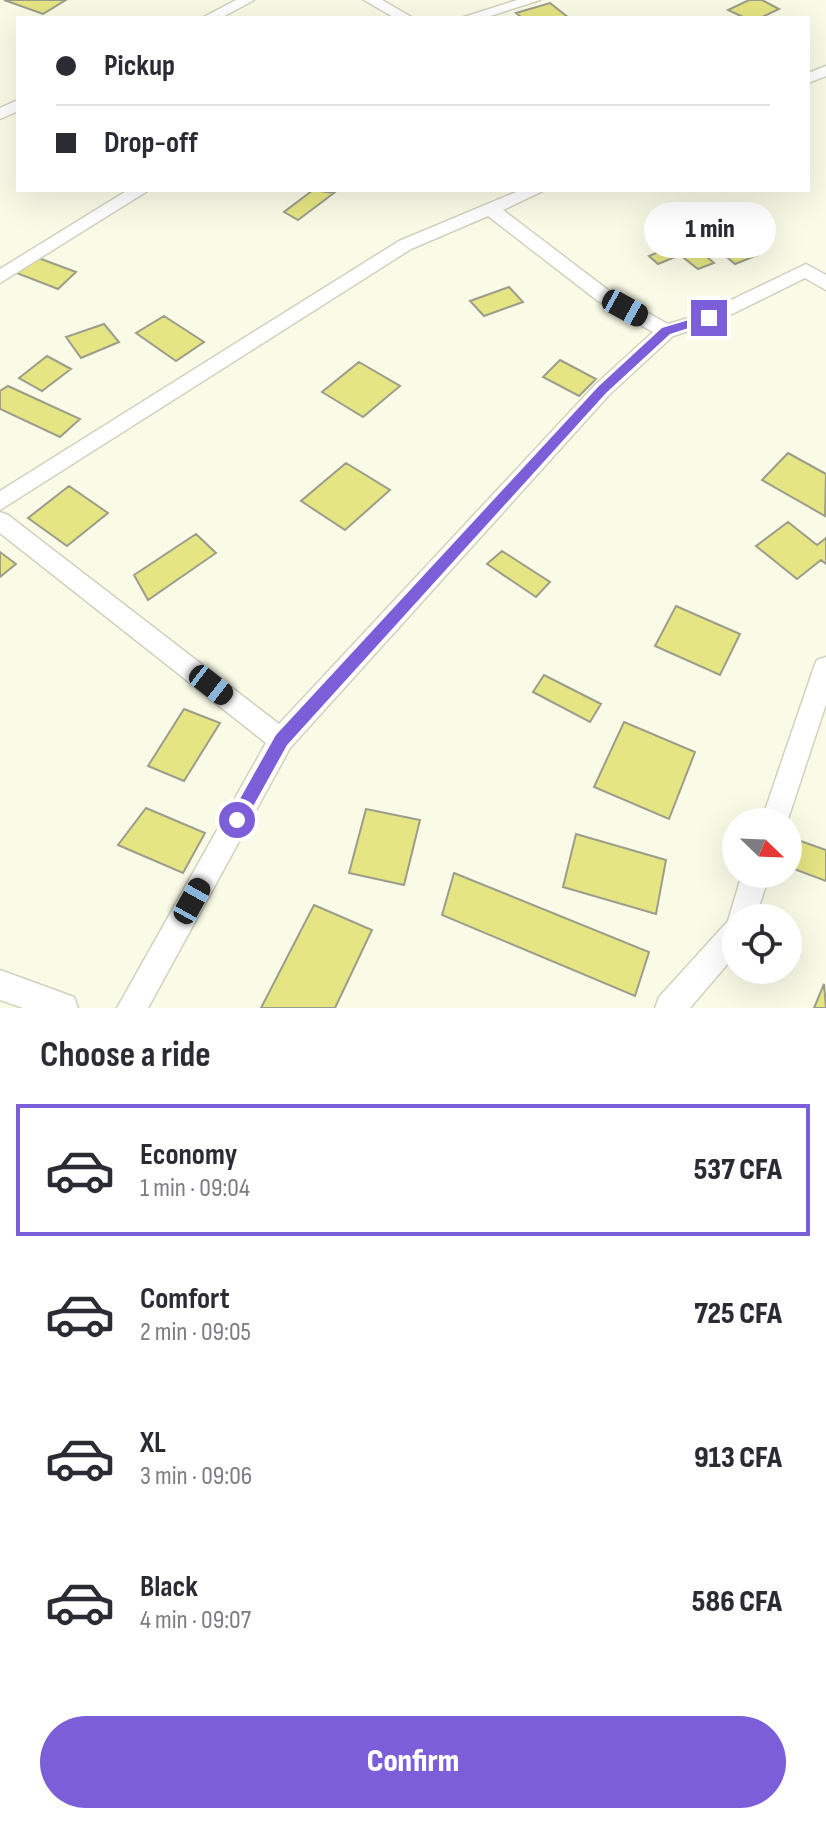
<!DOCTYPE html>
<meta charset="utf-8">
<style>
:root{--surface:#fff;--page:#f2f2f3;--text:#2b2b33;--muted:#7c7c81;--line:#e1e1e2;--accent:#7c5ed9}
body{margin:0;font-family:"Sofia Sans Condensed",sans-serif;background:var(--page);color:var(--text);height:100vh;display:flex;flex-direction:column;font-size:30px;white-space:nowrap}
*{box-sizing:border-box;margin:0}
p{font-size:26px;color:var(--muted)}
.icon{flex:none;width:44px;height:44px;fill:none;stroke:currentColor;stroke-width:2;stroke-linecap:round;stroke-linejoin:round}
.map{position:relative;height:1008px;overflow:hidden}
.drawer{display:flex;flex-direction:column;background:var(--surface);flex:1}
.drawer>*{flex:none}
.top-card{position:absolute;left:16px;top:16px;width:794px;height:176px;border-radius:0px;box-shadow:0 8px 32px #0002;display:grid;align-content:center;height:176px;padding:0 40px;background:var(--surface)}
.needle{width:52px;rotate:113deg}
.controls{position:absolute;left:722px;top:808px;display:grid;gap:16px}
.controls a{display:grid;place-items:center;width:80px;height:80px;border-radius:50%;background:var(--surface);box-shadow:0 8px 32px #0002;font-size:40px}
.end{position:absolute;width:36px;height:36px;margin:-18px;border:10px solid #7c5ed9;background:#fff;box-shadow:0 0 0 4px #fff}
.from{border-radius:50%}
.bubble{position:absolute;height:56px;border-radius:28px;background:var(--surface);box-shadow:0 8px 32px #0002;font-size:26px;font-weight:800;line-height:56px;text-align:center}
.car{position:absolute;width:24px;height:48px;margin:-24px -12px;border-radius:10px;box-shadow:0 0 6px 2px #0007;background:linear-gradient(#222 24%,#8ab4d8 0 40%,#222 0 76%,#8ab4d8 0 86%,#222 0)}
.top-card b{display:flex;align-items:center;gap:28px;height:76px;font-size:30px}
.top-card b+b{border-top:2px solid var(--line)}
.top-card i{width:20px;height:20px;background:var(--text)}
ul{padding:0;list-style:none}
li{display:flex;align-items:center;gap:24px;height:132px;margin:0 16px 12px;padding:0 24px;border:4px solid transparent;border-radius:0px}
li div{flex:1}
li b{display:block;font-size:30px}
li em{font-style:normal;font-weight:800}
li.current{border-color:var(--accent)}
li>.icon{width:72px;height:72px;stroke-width:1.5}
h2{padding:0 40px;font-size:36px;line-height:96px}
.cta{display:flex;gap:16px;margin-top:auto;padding:16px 40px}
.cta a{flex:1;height:92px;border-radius:48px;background:var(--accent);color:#fff;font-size:32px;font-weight:800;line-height:92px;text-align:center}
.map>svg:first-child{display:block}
</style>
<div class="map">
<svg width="826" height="1008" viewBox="0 0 826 1008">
<rect width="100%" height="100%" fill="#fafbe7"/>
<path fill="#e5e583" stroke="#9c9d8b" stroke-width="2" d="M4,0H66L43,14Z
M749,0H762L779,9L760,18H745L728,10Z
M550,3L569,18H522L516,13Z
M313,190L334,193L298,220L284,212Z
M723,226L758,255L735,264L701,235Z
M687,240L714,263L698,269L680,255L658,264L649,256Z
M33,256L76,272L58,289L14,272Z
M509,287L523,302L484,316L470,301Z
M164,316L204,342L176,361L136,333Z
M104,324L119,342L81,358L66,337Z
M47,356L71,369L42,391L19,378Z
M560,360L596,379L579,396L543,377Z
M359,362L400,386L363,417L322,392Z
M8,386L80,419L60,437L0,409V391Z
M788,453L826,474L825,516L762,480Z
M346,463L390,490L345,530L301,501Z
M69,486L108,513L67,546L28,518Z
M788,522L817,545L826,538V564L821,560L797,579L756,546Z
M196,534L216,553L148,600L134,575Z
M502,551L550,582L536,597L487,564Z
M0,552L16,564L0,577Z
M676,606L740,634L720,675L655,646Z
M544,675L601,704L590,722L533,692Z
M184,709L220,723L184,781L148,766Z
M624,722L695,752L669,819L594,787Z
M146,808L205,833L183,873L118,845Z
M366,809L420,820L404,885L349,873Z
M576,834L666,860L656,914L563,887Z
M795,839L826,850V881L789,867Z
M454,873L649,952L635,996L442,915Z
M314,905L372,930L335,1008H261Z
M824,984L826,1008H814Z"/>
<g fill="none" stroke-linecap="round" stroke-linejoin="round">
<g stroke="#d1d2be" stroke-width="3">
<path id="street" d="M236,0H254L221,18H202Z
M364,0H382L413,18H395Z
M517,0H540L484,18H461Z
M826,66V76L808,83V73Z
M18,100V111L0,119V108Z
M128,190H149L0,283V269Z
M521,190H545L503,210L612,293L668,324L702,314L806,264L826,275V290L805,278L716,322L673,336L609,395L290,748L148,1008H117L266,743L0,533V512L8,515L279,724L595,385L653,332L598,301L488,216L411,249L0,510V491L399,241Z
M826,657V704L787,822H761L814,667L817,660Z
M742,874H770L755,918H736V954L690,1008H655L659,997L728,921Z
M0,970L74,997L78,1008H23L0,1000Z"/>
</g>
<use href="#street" fill="#fff" fill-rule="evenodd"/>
</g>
<path fill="#7c5ed9" d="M709,314L714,318L713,320L670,334L606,393L287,745L242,826H231V815L276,735L598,387L662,328Z"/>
</svg>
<div class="controls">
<a><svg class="needle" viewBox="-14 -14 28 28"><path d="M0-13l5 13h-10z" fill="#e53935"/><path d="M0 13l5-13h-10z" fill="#7c7c81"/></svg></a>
<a><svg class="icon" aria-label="locate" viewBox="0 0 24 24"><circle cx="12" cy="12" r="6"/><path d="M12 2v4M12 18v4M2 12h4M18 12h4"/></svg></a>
</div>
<i class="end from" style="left:237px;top:820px"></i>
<i class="end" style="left:709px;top:318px"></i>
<div class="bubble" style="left:644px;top:202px;width:132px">1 min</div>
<i class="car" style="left:625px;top:308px;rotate:119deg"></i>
<i class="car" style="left:211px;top:685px;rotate:128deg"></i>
<i class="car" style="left:192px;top:901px;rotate:29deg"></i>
<div class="top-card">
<b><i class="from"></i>Pickup</b>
<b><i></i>Drop-off</b>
</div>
</div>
<section class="drawer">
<h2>Choose a ride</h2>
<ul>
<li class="current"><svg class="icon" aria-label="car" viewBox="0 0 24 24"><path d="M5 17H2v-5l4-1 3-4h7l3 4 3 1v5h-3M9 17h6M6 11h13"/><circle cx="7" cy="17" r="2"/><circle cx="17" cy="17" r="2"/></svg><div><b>Economy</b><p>1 min · 09:04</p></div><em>537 CFA</em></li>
<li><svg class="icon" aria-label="car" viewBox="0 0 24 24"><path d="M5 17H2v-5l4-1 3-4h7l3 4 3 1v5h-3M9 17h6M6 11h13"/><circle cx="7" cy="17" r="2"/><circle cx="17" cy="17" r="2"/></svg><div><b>Comfort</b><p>2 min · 09:05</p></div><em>725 CFA</em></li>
<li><svg class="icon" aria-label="car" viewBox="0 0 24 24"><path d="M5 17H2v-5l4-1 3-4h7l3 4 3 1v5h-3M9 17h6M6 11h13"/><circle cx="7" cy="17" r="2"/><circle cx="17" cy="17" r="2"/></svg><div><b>XL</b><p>3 min · 09:06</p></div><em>913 CFA</em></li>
<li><svg class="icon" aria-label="car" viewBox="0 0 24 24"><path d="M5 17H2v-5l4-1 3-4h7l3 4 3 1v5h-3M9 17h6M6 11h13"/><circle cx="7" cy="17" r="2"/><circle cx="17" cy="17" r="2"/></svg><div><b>Black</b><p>4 min · 09:07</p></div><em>586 CFA</em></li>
</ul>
<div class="cta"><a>Confirm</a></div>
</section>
